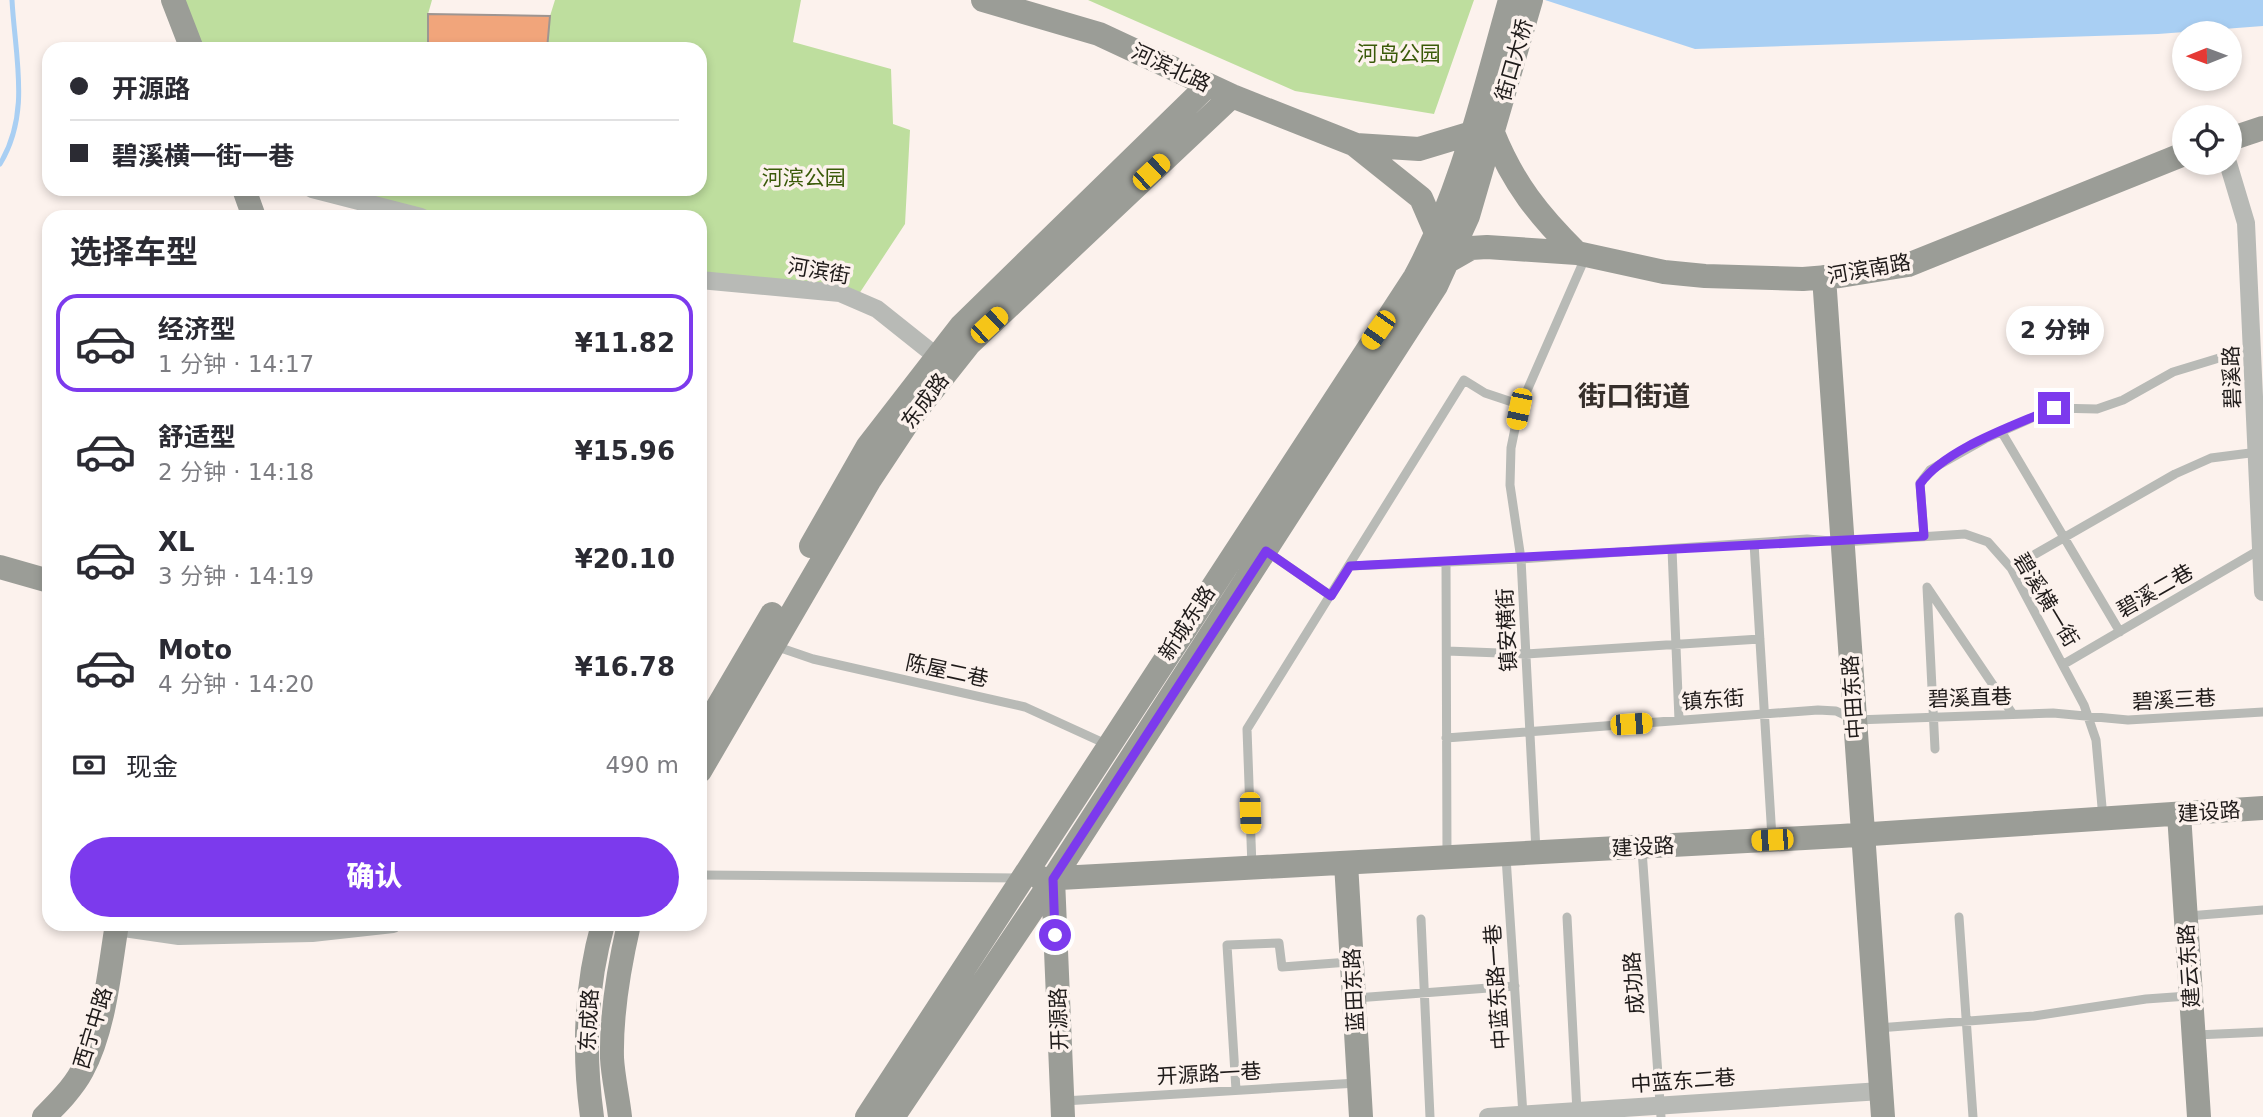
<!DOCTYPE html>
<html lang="zh">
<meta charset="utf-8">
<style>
:root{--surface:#fff;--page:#f2f2f3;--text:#2b2b33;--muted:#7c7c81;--line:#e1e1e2;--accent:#7c3aed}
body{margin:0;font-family:"DejaVu Sans","Noto Sans SC",sans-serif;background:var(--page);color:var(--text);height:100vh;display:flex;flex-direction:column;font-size:26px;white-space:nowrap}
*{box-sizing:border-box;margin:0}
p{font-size:23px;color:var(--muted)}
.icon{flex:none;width:38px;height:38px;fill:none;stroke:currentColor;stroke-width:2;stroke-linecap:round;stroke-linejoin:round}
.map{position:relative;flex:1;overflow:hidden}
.sheet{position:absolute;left:42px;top:210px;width:665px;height:721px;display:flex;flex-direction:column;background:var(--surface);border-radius:21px;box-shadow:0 4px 10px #0003}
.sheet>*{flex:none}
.banner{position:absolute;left:42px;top:42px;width:665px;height:154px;border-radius:21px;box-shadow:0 4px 10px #0003;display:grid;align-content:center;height:154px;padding:0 28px;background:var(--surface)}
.needle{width:46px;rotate:269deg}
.buttons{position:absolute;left:2172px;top:21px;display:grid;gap:14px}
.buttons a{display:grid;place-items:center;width:70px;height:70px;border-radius:50%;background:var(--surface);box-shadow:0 4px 10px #0003;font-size:35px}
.end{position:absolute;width:32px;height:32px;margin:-16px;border:9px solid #7c3aed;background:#fff;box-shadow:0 0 0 4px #fff}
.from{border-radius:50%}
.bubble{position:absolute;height:49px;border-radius:24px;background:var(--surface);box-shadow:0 4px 10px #0003;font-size:23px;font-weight:800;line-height:49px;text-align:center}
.car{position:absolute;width:21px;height:42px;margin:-21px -10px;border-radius:9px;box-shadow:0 0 5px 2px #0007;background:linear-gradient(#f5c518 24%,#345 0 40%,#f5c518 0 76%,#345 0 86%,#f5c518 0)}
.banner b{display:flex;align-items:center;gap:24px;height:66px;font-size:26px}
.banner b+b{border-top:2px solid var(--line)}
.banner i{width:18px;height:18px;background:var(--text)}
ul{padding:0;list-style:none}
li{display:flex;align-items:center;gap:21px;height:98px;margin:0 14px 10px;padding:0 14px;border:4px solid transparent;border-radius:21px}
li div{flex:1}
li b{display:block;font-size:26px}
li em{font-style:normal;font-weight:800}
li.active{border-color:var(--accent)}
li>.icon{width:63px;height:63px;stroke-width:1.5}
h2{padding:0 28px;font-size:32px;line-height:84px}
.pay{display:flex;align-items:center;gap:18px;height:77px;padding:0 28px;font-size:26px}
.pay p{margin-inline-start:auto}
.primary-button{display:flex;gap:14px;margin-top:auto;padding:14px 28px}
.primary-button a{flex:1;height:80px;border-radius:42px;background:var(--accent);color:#fff;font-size:28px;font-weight:800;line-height:80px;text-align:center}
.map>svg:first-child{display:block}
</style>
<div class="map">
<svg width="2263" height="1117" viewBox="0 0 2263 1117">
<rect width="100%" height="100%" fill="#fcf2ed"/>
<path fill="#bede9e" d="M173,0H432L428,14V49H192Z
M555,0H801L793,42L891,69L893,124L910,130L905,224L855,300L700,280V217H421L310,189H700V49H547L550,16Z
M1088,0H1474L1434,114L1295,91Z"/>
<path fill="#a9cff3" d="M1545,0H2263V26L2158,34L1695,49Z"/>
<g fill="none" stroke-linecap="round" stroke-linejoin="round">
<path stroke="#a9cff3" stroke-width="5" d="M0,164C31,113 15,57 12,0"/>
</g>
<path fill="#f1a57b" stroke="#9e9591" stroke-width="2" d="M428,14L550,16L547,49H428Z"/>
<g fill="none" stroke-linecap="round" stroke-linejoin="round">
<path stroke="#b8bab6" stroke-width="9" d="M2001,431L2120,632
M1924,535L1920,483L1930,470L1985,439L2054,408L2097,409L2123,400L2173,372L2252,348
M1754,543L1772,838
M1672,549L1679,720
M1266,551L1331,596
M1446,562L1447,856
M1350,566L1521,559L1807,539L1843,542L1965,534L1988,542L2011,568L2084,705L2096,740L2103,818
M2011,568L2175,474L2211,458L2258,452
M775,646L813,659L1025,707L1106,744
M1447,651L1526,654L1760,639
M2064,664L2261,549
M1446,738L1818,710L1836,711L1855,720L2053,713L2128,720L2263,712
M1935,749L1927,587L2012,713
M1642,850L1661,1117
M1536,851L1521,559L1510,485L1511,448L1519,409L1585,258
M1506,857L1523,1115
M1252,867L1247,729L1464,380L1485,393L1521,405
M700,875L1018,878
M2188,916L2263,910
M1567,917L1577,1112
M1959,917L1973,1117
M1421,919L1430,1117
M1356,998L1515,986
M1878,1028L2034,1016L2146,999L2188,996
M2196,1035L2263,1032
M1236,1090L1227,945L1279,943L1282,967L1349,962
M1064,1101L1357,1083"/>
<path stroke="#b8bab6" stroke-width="18" d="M2228,163L2246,223L2263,592
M312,189L421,217
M700,280L840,293L877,309L946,364
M117,927L179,936L312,933L393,924
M1488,1117L1881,1091"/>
<path stroke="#9b9d97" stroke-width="24" d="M173,0L192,49
M983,0L1099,34L1232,96L1356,145L1419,149L1472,133
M1493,133C1513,183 1539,216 1577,253
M2230,139L2263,128
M1356,146L1421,198L1437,235
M244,189L254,217
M1450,260L1471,248L1487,247L1577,253L1664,272L1705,276L1803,279L1840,276L1908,265L2184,154
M1824,277L1883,1117
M811,546L868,446L961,326L1208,85
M0,567L49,581
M700,737L772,614
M700,771L869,481L912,416L969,344L1232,96
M2179,814L2199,1117
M1346,863L1361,1117
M1041,879L1841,836L2263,808
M1053,879L1063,1117
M44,1117C57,1104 73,1088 82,1071C105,1028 109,972 117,924
M592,1117C583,1051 585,988 603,924
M620,1117C618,1098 613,1077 612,1058C611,1013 619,967 629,924
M867,1117L1415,277C1462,190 1483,95 1510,0
M893,1117L1053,879L1436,286L1468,216L1531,0"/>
</g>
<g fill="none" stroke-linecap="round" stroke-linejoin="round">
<path stroke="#7c3aed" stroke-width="9" d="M1055,935L1053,879L1266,551L1331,596L1350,566L1924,536L1920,484C1946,448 2014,426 2054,408"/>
</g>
<g text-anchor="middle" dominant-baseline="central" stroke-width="7" stroke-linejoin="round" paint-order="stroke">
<g font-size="21" fill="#3a5a09" stroke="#fcf2ed">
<text x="1399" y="54">河岛公园</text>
<text x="804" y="178">河滨公园</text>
</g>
<g font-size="21" fill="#1f1b1a" stroke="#fcf2ed">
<text transform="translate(1514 60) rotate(-74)">街口大桥</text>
<text transform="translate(1171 68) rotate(25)">河滨北路</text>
<text transform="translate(1869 269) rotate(-10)">河滨南路</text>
<text transform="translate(819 271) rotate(10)">河滨街</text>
<text transform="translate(2232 377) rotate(-92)">碧溪路</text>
<text transform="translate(925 401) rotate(-53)">东成路</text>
<text transform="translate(2155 591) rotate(-30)">碧溪二巷</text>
<text transform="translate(2046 600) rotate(59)">碧溪横一街</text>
<text transform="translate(1187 623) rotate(-57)">新城东路</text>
<text transform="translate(1507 630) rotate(-93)">镇安横街</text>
<text transform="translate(947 671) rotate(12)">陈屋二巷</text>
<text transform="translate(1853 697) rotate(-94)">中田东路</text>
<text transform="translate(1970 698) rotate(-2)">碧溪直巷</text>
<text transform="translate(1713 700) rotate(-4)">镇东街</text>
<text transform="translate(2174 700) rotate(-3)">碧溪三巷</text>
<text transform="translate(2209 812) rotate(-4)">建设路</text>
<text transform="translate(1643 847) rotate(-3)">建设路</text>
<text transform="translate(2189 966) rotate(-94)">建云东路</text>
<text transform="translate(1634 983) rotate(-94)">成功路</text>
<text transform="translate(1497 987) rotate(-94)">中蓝东路一巷</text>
<text transform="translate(1354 990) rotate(-93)">蓝田东路</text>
<text transform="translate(1059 1019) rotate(-92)">开源路</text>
<text transform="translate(589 1020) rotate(-87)">东成路</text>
<text transform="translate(93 1028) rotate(-73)">西宁中路</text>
<text transform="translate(1209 1074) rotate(-3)">开源路一巷</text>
<text transform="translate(1683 1081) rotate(-4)">中蓝东二巷</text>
</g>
<g font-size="28" font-weight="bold" fill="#362f2b" stroke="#fcf2ed">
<text x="1634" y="396">街口街道</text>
</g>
</g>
</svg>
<div class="buttons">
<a><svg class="needle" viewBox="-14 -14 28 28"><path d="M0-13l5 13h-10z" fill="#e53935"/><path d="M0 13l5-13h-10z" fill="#7c7c81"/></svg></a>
<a><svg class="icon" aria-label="locate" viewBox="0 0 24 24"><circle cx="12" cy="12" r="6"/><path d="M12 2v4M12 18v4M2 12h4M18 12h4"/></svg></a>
</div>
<i class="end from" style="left:1055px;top:935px"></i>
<i class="end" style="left:2054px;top:408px"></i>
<div class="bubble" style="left:2006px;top:306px;width:98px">2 分钟</div>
<i class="car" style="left:1151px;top:172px;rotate:47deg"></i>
<i class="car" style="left:989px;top:325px;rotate:47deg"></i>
<i class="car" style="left:1378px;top:330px;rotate:215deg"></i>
<i class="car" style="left:1519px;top:409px;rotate:192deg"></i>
<i class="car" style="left:1631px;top:724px;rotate:86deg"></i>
<i class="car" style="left:1250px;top:813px;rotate:178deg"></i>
<i class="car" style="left:1772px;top:840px;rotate:267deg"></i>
<div class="banner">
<b><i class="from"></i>开源路</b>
<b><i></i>碧溪横一街一巷</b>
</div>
<section class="sheet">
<h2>选择车型</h2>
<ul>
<li class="active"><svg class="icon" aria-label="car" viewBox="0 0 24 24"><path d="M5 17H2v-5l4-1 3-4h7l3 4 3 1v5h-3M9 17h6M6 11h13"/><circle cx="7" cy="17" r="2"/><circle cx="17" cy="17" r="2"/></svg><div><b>经济型</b><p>1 分钟 · 14:17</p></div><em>¥11.82</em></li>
<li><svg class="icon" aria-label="car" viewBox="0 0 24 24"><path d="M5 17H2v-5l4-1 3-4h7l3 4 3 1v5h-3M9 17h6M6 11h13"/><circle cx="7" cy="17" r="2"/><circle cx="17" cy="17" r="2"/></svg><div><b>舒适型</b><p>2 分钟 · 14:18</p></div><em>¥15.96</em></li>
<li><svg class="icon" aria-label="car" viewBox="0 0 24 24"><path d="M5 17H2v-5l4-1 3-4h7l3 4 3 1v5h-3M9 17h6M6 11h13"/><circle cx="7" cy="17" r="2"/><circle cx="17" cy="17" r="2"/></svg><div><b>XL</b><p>3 分钟 · 14:19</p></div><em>¥20.10</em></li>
<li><svg class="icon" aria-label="car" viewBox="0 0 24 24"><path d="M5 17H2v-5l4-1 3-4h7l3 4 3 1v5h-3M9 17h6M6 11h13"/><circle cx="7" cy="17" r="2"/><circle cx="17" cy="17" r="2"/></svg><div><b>Moto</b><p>4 分钟 · 14:20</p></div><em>¥16.78</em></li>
</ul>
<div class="pay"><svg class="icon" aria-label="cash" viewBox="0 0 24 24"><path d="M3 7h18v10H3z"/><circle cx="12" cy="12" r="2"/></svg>现金<p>490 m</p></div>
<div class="primary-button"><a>确认</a></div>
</section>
</div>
